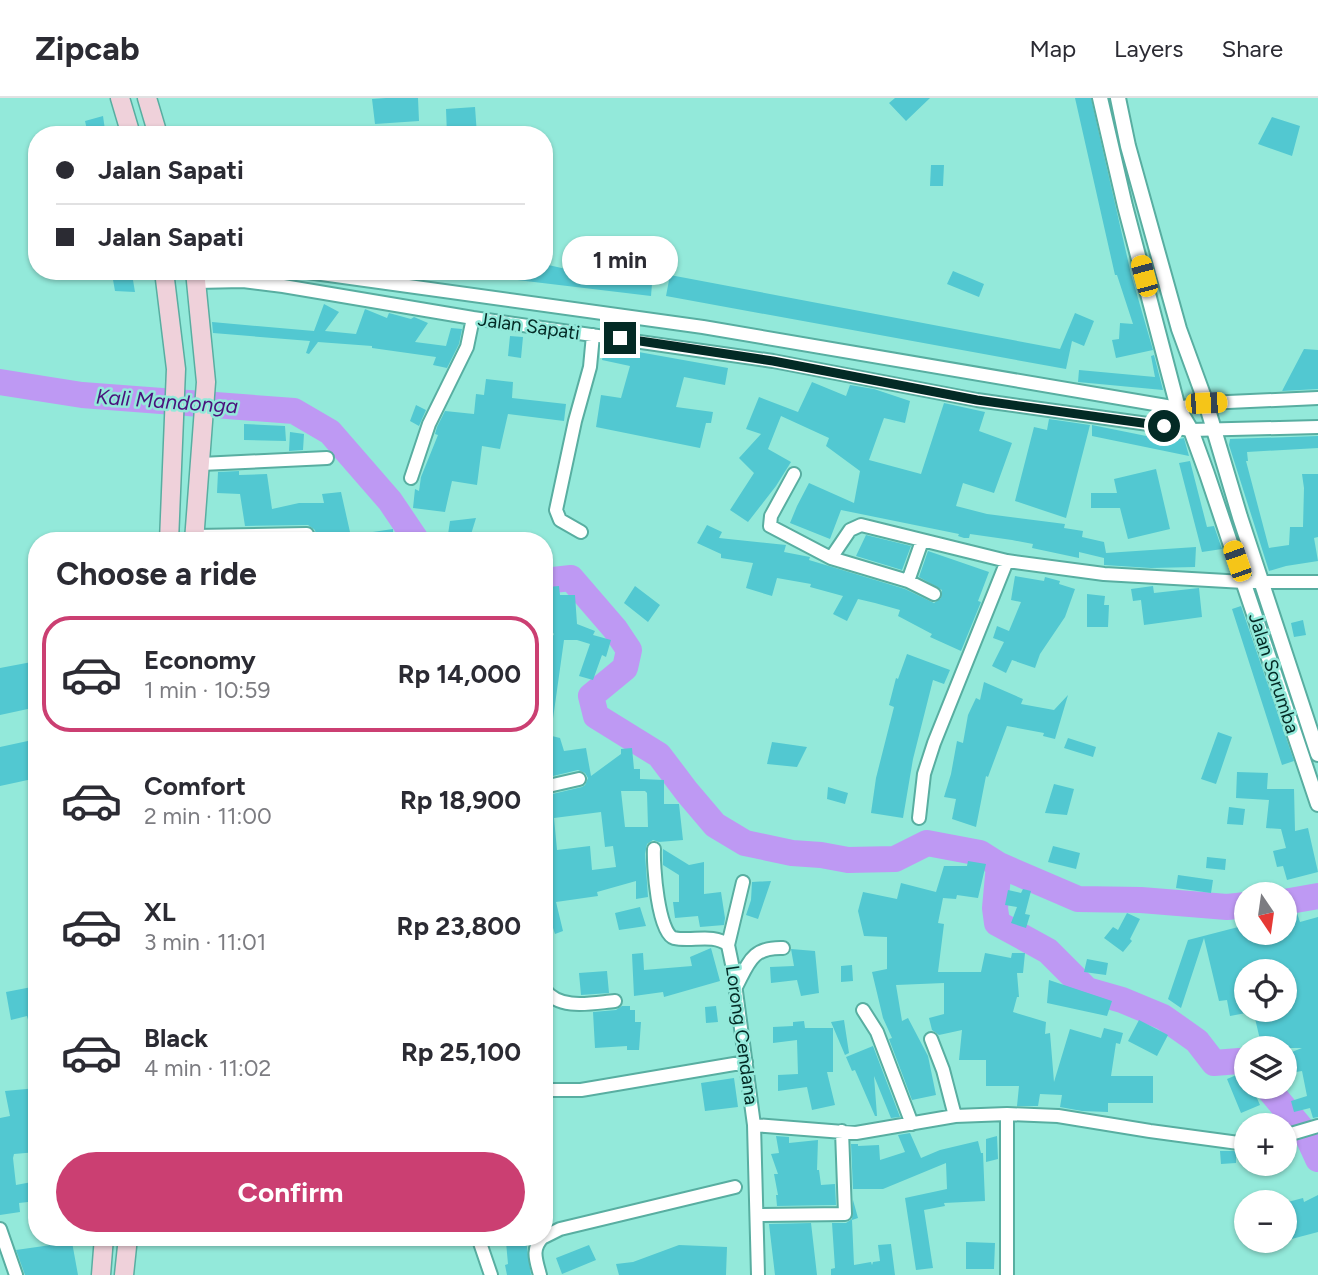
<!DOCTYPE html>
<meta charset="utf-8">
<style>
:root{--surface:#fff;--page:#f2f2f3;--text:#2b2b33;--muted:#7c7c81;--line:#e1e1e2;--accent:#cb3f72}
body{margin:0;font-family:Figtree,sans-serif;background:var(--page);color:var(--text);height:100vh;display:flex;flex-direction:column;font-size:26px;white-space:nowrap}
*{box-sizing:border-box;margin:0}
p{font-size:23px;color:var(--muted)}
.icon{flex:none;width:38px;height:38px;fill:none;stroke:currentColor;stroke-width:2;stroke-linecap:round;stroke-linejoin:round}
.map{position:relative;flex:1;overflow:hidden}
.panel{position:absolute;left:28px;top:434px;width:525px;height:714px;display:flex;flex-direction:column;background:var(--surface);border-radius:28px;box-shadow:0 2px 5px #0004}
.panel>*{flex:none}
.guide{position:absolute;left:28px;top:28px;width:525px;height:154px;border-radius:28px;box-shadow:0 2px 5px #0004;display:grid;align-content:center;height:154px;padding:0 28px;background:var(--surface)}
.needle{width:46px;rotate:167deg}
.tools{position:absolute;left:1234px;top:784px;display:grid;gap:14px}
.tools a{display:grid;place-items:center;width:63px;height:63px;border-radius:50%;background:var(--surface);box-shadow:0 2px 5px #0004;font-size:35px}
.end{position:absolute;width:32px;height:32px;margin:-16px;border:9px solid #032a25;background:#fff;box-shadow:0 0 0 4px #fff}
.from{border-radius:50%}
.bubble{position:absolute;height:49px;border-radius:24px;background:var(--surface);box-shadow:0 2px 5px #0004;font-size:23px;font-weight:700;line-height:49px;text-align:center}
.car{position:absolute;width:21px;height:42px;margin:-21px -10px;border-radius:9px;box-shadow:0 0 5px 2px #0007;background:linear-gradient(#f5c518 24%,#345 0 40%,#f5c518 0 76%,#345 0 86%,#f5c518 0)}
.guide b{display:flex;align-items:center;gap:24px;height:66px;font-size:26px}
.guide b+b{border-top:2px solid var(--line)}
.guide i{width:18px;height:18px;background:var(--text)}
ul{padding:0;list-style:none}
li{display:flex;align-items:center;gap:21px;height:116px;margin:0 14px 10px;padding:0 14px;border:4px solid transparent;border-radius:28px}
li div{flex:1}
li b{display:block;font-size:26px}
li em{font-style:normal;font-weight:700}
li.active{border-color:var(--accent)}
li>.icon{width:63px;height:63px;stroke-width:1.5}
h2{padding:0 28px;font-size:32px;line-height:84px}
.button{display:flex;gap:14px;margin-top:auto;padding:14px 28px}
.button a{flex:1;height:80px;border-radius:42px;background:var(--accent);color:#fff;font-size:28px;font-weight:700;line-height:80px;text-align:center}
header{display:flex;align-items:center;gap:42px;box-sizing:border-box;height:98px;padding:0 35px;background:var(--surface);border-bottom:2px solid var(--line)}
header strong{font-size:33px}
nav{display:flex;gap:38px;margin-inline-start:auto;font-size:24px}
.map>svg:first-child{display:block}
</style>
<header>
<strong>Zipcab</strong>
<nav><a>Map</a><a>Layers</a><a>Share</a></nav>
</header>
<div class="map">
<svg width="1318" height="1177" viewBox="0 0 1318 1177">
<rect width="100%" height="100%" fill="#93e9da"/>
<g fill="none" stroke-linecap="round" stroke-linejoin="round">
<path stroke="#be99f3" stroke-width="26" d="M0,284L82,297L294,313L330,334L390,403L417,443
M544,483L571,480L615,531L629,552L625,570L591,598L596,618L659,657L687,694L715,727L745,745L792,755L821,757L848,762L895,761L927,745L980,755L999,767L995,810L997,825L1048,853L1087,892L1122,902L1163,919L1197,943L1214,965L1239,963L1246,969
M999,767L1078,801L1141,802L1227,809L1246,807
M1284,804L1318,798
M1267,989L1307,1037L1318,1061"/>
</g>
<path fill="#52c8d1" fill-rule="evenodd" d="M386,0H418L419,23L375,26L372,1Z
M895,0H930L906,23L889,5Z
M1075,0H1091L1131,176L1153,252L1116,260L1112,242L1119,241L1120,225L1133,226L1117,177H1115Z
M475,9L477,37H447L446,11Z
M103,18L105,32L88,36L85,23Z
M1272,19L1300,28L1292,58L1258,46Z
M931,67H944L943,88H930Z
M544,166L579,174L580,171L591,172V178L619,182L620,178L641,180L640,185L652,186L651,198L509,181L510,173H544Z
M953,173L984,186L979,199L947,186Z
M112,176H132L135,194L115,193Z
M670,177L1060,251L1075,215L1094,223L1084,248L1072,243L1066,271L666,198Z
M324,206L339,214L325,233L356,236L365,211L387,220L389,215L411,221L414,219L428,225L415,244L446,248L451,230L462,231L459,246L447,270L433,267L436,259L372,250V248L318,244L309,256L306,255L310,243L213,235L212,224L314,233Z
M510,238L523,239L521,260L508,258Z
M605,248L728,270L725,287L684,279L676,309L713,314L711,325H706L700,350L596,329L601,297L621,300L630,268L602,262Z
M1304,251L1318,252V291L1282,293Z
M1154,257L1163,292L1078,284L1079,272L1155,279L1151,258Z
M486,281L513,284L512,300L566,306L564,323L508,316L500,351L482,348L477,387L452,383L445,414L413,410L415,391L419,393L421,379L438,337L435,336L437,329L445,313L474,316L476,296L484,297Z
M812,284L846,298L850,287L874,291L910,303L905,325L884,320L869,362L921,376L944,305L985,314L979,333L1012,345L994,395L963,385L956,408L987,416L1065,426L1064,430L1083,433L1082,439L1104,444L1106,455L1196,449L1195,469L1151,470L1104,467V460L1079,454V460L1032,450L1033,446L1012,442L970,436L969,440H964L958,438L959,436L841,412L830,441L790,425L797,408L809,385L854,405L860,373L826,348L829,340L781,318L768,351L791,364L776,388L748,424L730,412L754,375L739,360L761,336L746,331L759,299L798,314Z
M416,307L426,312L419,328L410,323Z
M1049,321L1090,327L1066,420L1015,403L1034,329L1047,332Z
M244,326L285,328L286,343L244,342Z
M1092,327L1171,343L1184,340L1189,358L1092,338Z
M290,334L304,336L303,352L289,353Z
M1318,338V350L1247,354L1248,363H1246L1269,450L1289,447L1290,429H1303L1304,390L1302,376H1318V439L1314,440L1318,463L1286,468L1269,473L1229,347L1230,341Z
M1190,363L1207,429L1214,428L1222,451L1202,454L1179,365Z
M1156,371L1170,431L1128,441L1120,410H1091V395H1117L1114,381Z
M239,373V377L267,376L272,411L299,405H324L322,396L341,394L352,443H312L316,437L315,432L308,427L245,428L240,396L217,395L218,374Z
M476,420L469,443H447L450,423Z
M707,427L722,434L719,440L786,447L784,454L810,459L809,462L905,491L934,505L941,500L942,492L919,479L928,453L989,474L978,503L981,504L961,553L930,539L932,536L898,518L900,512L875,505L858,501L847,523L833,516L843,498L810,489L811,486L777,480L772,498L746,490L753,465L721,460V456L697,445Z
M393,431V443H359V436Z
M866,437L911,448L902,472L856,458Z
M1015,478L1044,483L1045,479L1060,483L1059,486L1075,491L1065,519L1040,556L1035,570L1012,562L1006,575L992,568L1004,544L993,540L997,528L1009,533L1021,504L1011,502Z
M559,488L560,497H575L577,526L595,533L593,537L611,542L606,559L602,557L593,582L579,578L590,546L577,542H564L551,635H544V575L548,547L554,536L548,529V522L544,521V506L548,507V489Z
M635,488L660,507L648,524L624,505Z
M1153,488L1154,495L1199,490L1202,519L1144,527L1141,502L1133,503L1131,491Z
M1087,496L1105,498L1104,507H1109L1108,529H1087Z
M1241,508L1294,663L1282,667L1232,511Z
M1303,522L1306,537L1294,539L1291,525Z
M907,556L950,572L944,586L933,582L913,661L903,720L871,715L876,680L894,609L889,607L896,580L898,581Z
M37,563V609L0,617V570Z
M984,584L1023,601L1021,606L1054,612L1068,597L1055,641L1043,638L1044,635L1007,628L988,679L986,678L976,729L952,721L956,701L944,699L951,676L957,643L963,645L968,617L976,600L980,602Z
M1218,634L1232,639L1216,686L1201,681Z
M544,636L560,640L564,653L586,650L591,678L621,656V651L632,650L634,671H640V681L664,682V706H679L683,742L659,744L653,742L647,746L645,756L648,799L636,801V783L597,794L598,798L556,804L563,833L555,836L544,802V698L582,689L585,687L588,680L585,675L578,672L549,679ZM621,693H645L647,695L648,729H625ZM601,714L605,749L613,748L616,769L592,772L590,748L557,752L554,720Z
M1068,640L1096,649L1093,659L1064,650Z
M37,641V680L0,688V649Z
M772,644L807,649L797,669L767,666Z
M1237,674L1268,675L1267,691H1294L1295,733L1308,730L1318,774L1287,782L1283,768L1277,769L1273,753L1286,750L1281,731L1266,730L1269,702L1236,700Z
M1054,686L1074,691L1067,717L1045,715Z
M828,689L848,695L845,706L827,701Z
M1229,709L1245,711L1243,727L1227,726Z
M1053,748L1080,755L1076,771L1048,764Z
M663,751L689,767L704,764V796L721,794L725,820L724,827L700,829L698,818L675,820L673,804H679V777L663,767Z
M1207,759L1226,761L1225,772L1206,770Z
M968,763L986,766L978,800L957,797L956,801L943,800L938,825L944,826L938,874H981L985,855L1011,860L1012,855H1025L1023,875H1017L1019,899H1017L1013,914L1046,924L1045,936L1050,935L1054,984L1070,931L1101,940L1104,930L1123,935L1120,946L1116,945L1111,978H1153V1005H1108V1014L1082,1013L1060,1009L1062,997L1040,996L1038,1008H1017L1019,988H986V962H959L962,932L939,937L932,932L929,920L944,916V885L896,887L902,923L908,920L928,958L936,997L912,1002L889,941L892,940L883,920L872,874L887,871V839L864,838L858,813L863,794L897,801L901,785L936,794L944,768H967Z
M1178,777L1213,782L1211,795L1176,790Z
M771,783L758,821L746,817L751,802L752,784Z
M1023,791L1031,793L1025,816L1030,817L1026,830L1011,825L1017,809L1005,807L1008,792L1021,795Z
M640,809L646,828L619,832L615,815Z
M1127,815L1140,821L1130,841L1132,843L1123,854L1104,840L1113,829L1118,832Z
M1297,815L1300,824L1318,819V1019L1313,1020L1310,1010L1294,1014L1291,1003L1307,998L1302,973L1284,976V957L1302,950H1262L1253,912H1284V873H1246V915L1230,918L1227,902L1219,903L1204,840L1181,910L1168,901L1188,842L1246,827V835H1284V818Z
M711,850L720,883L664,899L663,894L634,898L632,856L643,855L644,872L692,868L690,859Z
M791,851L815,853L819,895L801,898L797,882L771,885L770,869L794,868Z
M1087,861L1108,865L1106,877L1084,874Z
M852,867L853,883L841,884V868Z
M607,873L609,895L581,897L579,875Z
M1049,882L1112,903L1107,918L1047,905Z
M37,888V939L33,940L27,918L11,922L6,894Z
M622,908H630V912H635V924H641L639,952H627V948L595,950L593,914L616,912Z
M716,908L718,924L706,925L705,909Z
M844,922L849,955L845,957L831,924Z
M1139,922L1168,937L1157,958L1128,943Z
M804,923L805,930H833V974H827L835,1007L812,1012L807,989L778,993V977L798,976L797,942L773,945V929L793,928V924Z
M873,948L900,1019L891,1020L874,978L877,1018H875L855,972L852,973L846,959Z
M1246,973V989H1252L1260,1007L1241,1015L1227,981Z
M734,980L738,1009L705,1013L701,985Z
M37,990V1054L14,1056L13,1060L16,1087L37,1083V1103L19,1105L20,1114L0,1117V1020L10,1018L5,993Z
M910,1035L921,1060L940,1052L978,1043L981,1055H983L985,1103L944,1105L945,1108L924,1112L933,1170L916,1172L905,1100L947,1091L946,1065L883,1091H853L851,1046H858V1048L879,1047L880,1062L905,1054L898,1037Z
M776,1038L789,1039V1045L818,1042L817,1072H819L821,1087L835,1086L836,1107L777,1108L776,1097H778L774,1076H778L771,1056L779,1055Z
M997,1038L998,1061L986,1064V1041Z
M1220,1053H1236V1065L1221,1066Z
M1318,1097V1134L1284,1143V1105L1303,1100L1304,1104Z
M853,1102L858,1120L852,1122L854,1167L871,1164L872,1167L873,1164L880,1163L878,1147L891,1146L895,1177H831V1171L835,1170L832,1125H846L852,1121Z
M811,1125L817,1177H775L769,1126Z
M526,1142L531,1177H507L505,1167L508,1166L506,1144Z
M72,1144L78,1177H25L16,1152Z
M966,1144L995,1145L994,1171H966Z
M589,1147L596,1162L562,1176L556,1160Z
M679,1147L727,1149L726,1177H619L616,1166L633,1164Z"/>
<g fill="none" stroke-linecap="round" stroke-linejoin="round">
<g stroke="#58aea1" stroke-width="16">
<path id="minor" d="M300,173L703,229L1178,310L1206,305L1318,300
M196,184L243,183L283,188L473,220L773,263L977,302L1191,332L1318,329
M201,366L327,360
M794,376L771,418L770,428L831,460L850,432L861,427L1007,463
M411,380L429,326L467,249L473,220
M581,434L560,422L556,412L575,323L590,269L593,237
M195,438L307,436
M831,460L908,483L934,496
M908,483L922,443
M544,540L545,537
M544,689L579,681
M919,720L924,676L934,645L1007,463L1104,476L1244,484H1318
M654,751C653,766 658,836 674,840C692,844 713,835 728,847L733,871L754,1027L758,1177
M728,847L743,784
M736,889C749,864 752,849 783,850
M544,891C560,913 592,905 615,903
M863,912L877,934L912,1026
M931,941L943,972L955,1018
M544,992H581L746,964
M754,1027L856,1035L955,1018L1007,1016L1058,1018L1150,1033L1246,1046
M1284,1038L1318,1028
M757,1117L845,1116L842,1033
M0,1131L16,1177
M478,1139L491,1177
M544,1139L560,1131L735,1089
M540,1177C536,1162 531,1151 543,1139
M1007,1177V1016"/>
</g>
<g stroke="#58aea1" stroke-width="18">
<path id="tertiary" d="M1100,0L1125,108L1178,310L1191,332L1207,376L1318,706
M1118,0L1128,48L1179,231L1206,305L1240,419L1318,656"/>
</g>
<g stroke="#58aea1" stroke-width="21">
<path id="secondary" d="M120,0L131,37
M147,0L158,37
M164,173L176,271L169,443
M194,443L206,284L195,173
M101,1177L104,1139
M124,1177L128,1139"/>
</g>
<use href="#minor" stroke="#fff" stroke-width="12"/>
<use href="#tertiary" stroke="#fff" stroke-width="14"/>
<use href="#secondary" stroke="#efd1da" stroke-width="18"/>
</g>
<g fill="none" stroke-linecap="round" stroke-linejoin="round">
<path stroke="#032a25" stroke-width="9" d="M620,240L773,263L977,302L1164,328"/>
</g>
<g text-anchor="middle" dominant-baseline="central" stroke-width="5" stroke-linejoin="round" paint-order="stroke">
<g font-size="19" fill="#032a25" stroke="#93e9da">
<text transform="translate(529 228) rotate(8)">Jalan Sapati</text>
<text transform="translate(1274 575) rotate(72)">Jalan Sorumba</text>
<text transform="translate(742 937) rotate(82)">Lorong Cendana</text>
</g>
<g font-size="21" font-style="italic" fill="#4a117b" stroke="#93e9da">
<text transform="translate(167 303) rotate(4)">Kali Mandonga</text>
</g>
</g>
</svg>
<div class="tools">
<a><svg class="needle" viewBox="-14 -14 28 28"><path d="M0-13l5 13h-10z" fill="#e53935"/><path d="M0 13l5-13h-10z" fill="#7c7c81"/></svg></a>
<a><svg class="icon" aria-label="locate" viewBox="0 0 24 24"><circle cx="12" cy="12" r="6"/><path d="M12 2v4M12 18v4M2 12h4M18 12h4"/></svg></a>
<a><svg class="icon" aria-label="layers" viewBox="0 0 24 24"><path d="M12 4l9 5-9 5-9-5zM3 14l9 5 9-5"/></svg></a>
<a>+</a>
<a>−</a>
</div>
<i class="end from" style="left:1164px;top:328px"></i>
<i class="end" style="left:620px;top:240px"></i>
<div class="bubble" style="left:562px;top:138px;width:116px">1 min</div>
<i class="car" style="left:1144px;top:178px;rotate:345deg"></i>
<i class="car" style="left:1206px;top:305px;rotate:88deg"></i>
<i class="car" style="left:1237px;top:463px;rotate:341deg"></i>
<div class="guide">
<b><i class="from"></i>Jalan Sapati</b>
<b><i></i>Jalan Sapati</b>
</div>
<section class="panel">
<h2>Choose a ride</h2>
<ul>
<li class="active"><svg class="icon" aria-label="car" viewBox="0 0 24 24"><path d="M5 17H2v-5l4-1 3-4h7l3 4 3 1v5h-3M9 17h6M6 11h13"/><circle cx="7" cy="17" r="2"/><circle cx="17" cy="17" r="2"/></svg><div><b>Economy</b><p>1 min · 10:59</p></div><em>Rp 14,000</em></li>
<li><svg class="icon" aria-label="car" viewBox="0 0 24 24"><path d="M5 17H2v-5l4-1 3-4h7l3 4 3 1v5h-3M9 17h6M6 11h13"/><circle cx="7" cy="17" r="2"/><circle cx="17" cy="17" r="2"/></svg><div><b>Comfort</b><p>2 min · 11:00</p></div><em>Rp 18,900</em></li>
<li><svg class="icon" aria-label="car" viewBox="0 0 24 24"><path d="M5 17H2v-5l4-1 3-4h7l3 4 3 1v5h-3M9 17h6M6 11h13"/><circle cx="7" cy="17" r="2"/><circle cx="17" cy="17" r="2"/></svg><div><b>XL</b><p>3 min · 11:01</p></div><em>Rp 23,800</em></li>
<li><svg class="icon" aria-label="car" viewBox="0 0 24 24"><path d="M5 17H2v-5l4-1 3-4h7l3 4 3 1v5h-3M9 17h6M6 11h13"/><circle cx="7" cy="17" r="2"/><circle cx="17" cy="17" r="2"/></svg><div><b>Black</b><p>4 min · 11:02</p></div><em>Rp 25,100</em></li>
</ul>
<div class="button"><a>Confirm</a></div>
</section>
</div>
